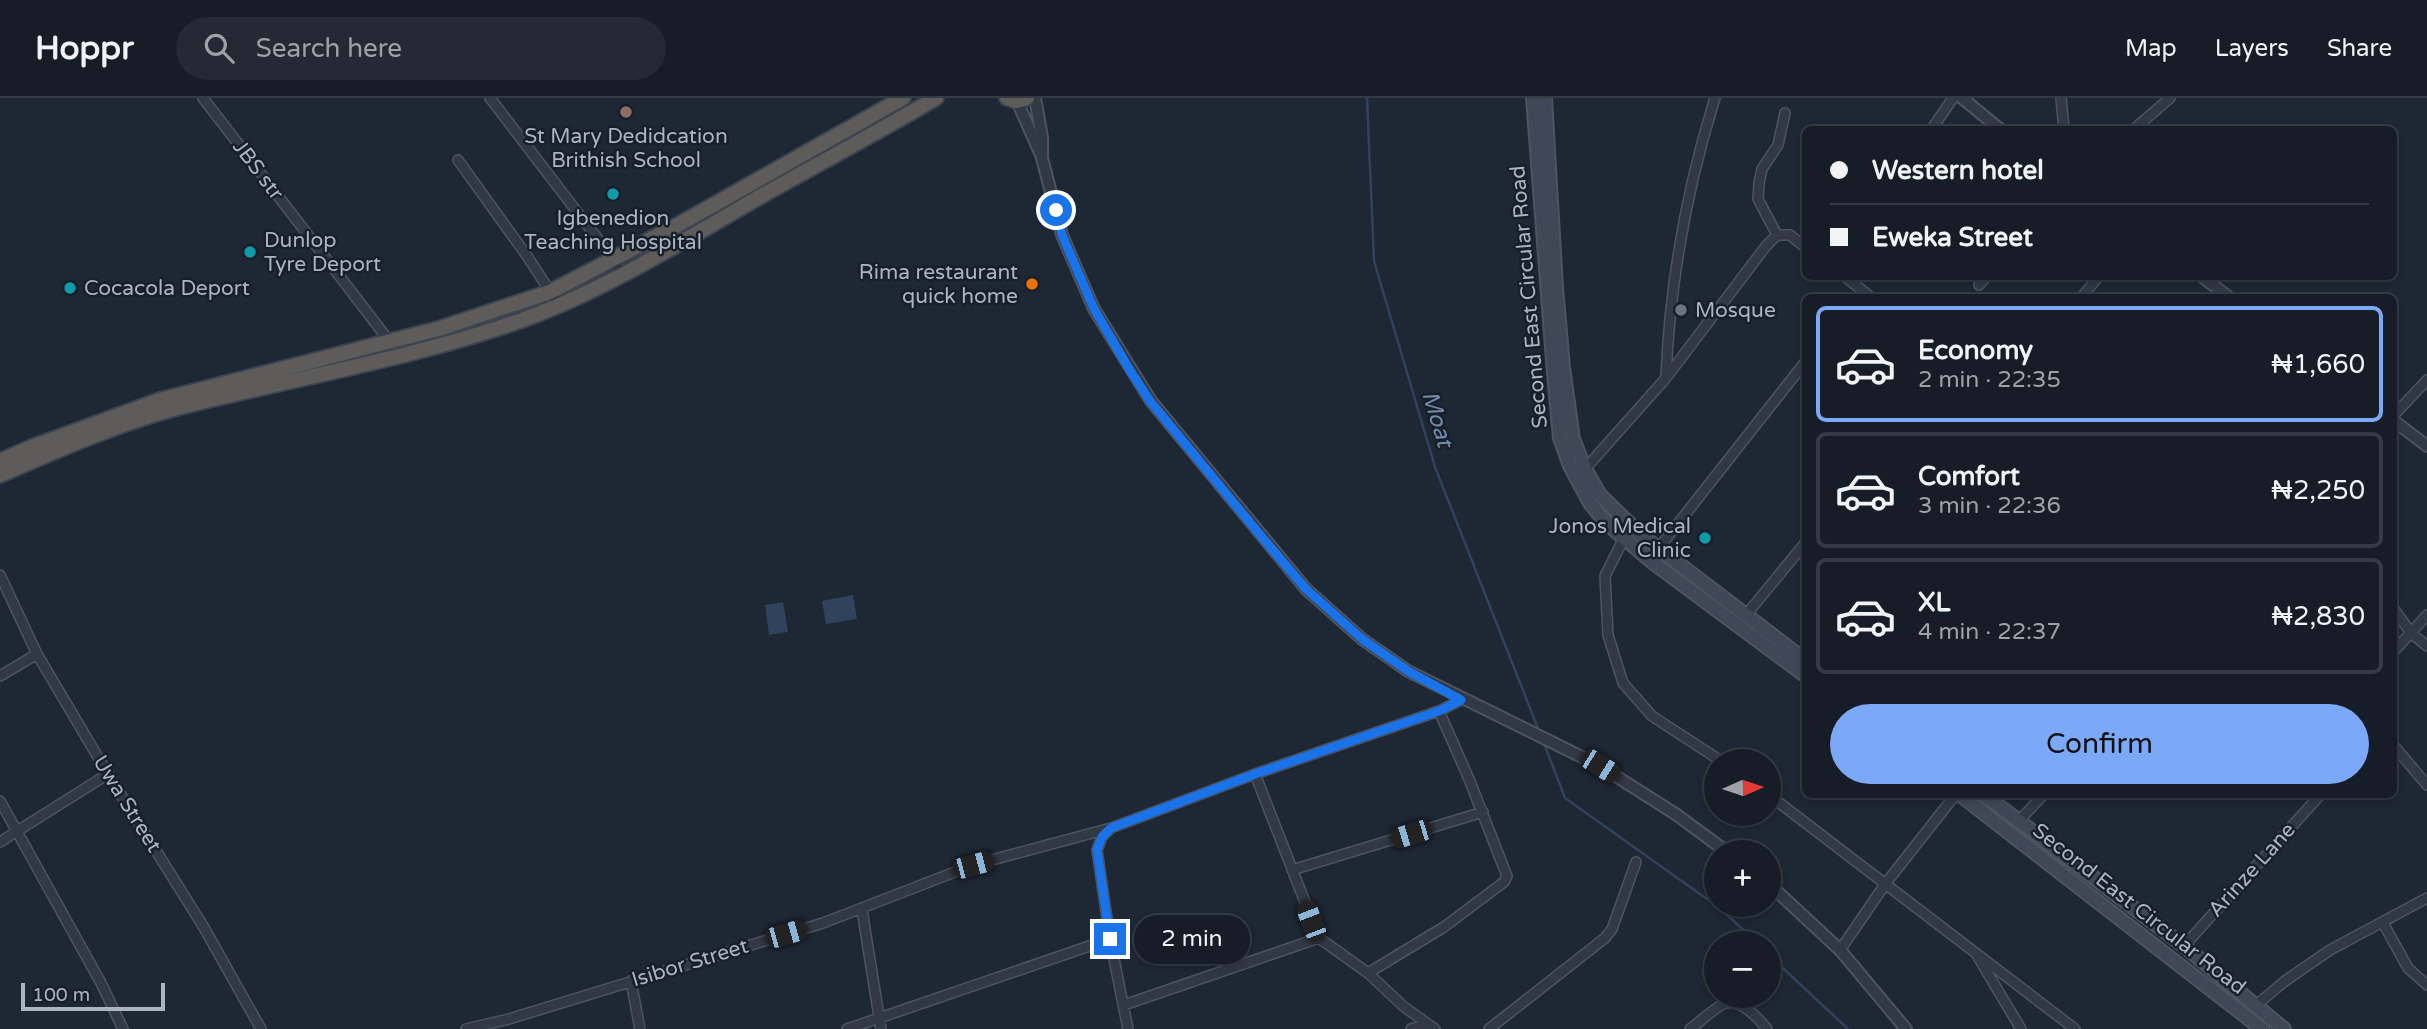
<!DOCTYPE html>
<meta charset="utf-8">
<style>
:root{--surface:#161d27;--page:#232a33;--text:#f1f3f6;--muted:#9ea2a7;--line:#353b44;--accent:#7ba9f8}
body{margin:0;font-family:"Varela Round",sans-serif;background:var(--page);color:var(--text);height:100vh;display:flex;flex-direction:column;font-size:26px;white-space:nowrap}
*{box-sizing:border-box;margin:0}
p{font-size:23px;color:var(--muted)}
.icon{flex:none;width:38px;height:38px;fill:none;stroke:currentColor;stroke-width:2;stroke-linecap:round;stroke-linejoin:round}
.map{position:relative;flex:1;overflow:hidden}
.panel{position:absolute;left:1802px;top:196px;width:595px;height:504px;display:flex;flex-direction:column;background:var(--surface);border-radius:10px;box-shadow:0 4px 10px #0003,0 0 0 2px var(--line)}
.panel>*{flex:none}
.banner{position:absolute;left:1802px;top:28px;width:595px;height:154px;border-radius:10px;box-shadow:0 4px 10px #0003,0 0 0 2px var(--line);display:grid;align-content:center;height:154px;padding:0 28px;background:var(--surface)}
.needle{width:46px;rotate:87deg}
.controls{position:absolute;left:1704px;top:651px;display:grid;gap:14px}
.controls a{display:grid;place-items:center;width:77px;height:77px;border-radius:50%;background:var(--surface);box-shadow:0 4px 10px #0003,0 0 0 2px var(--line);font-size:35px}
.scale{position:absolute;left:21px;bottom:18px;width:144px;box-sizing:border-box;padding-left:7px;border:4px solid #abb4c3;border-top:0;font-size:19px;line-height:24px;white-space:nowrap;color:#abb4c3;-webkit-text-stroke:5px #171f29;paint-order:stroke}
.end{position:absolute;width:32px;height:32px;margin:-16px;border:9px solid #1a73e8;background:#fff;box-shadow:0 0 0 4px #fff}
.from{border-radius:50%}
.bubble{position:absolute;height:49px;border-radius:24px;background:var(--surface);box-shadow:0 4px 10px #0003,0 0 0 2px var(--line);font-size:23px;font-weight:600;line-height:49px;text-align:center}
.car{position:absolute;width:21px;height:42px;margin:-21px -10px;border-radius:9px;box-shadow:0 0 5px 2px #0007;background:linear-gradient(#222 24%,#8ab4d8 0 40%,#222 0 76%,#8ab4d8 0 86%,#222 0)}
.banner b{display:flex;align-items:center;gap:24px;height:66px;font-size:26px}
.banner b+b{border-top:2px solid var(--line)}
.banner i{width:18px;height:18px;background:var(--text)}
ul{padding:12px 0 0;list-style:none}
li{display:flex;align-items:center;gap:21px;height:116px;margin:0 14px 10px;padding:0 14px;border:4px solid var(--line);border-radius:10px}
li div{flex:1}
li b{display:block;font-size:26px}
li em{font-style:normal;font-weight:600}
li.current{border-color:var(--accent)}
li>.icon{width:63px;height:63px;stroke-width:1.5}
.cta{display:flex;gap:14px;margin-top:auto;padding:14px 28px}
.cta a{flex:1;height:80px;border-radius:42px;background:var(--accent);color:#111;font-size:28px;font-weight:600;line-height:80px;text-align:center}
header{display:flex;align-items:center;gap:42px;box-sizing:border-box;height:98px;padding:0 35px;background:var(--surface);border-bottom:2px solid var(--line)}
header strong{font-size:33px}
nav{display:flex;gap:38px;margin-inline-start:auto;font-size:24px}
.search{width:490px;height:63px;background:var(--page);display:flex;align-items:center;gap:18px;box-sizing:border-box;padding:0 24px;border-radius:38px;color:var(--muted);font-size:26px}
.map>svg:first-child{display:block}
</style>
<header>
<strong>Hoppr</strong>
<div class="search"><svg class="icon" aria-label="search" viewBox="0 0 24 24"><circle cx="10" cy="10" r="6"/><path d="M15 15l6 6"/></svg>Search here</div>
<nav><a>Map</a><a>Layers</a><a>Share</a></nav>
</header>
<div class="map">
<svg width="2427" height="931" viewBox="0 0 2427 931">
<rect width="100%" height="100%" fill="#1e2734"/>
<path fill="#31435c" d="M853,497L857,521L826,526L822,503Z
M783,504L788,534L769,537L765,507Z"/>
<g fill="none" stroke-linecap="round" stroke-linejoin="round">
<path stroke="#31435c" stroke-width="2.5" d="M1367,0L1374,163L1435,369L1539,633
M1545,648L1565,700L1721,811L1757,845
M1769,857L1848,931"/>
<g stroke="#4c5461" stroke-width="12">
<path id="minor" d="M203,0L390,244
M490,0L614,162L622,176
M2061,0L2064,32
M1931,32L1953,0
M2133,32L2170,0
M458,62L527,158L559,207
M1777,137L1758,101L1759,85L1762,71L1778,47L1785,15
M1844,178L1872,200
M1979,187L1987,178
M2081,200L2099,178
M1666,278C1670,184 1687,90 1715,0
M2394,317L2427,282
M1585,371L1666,280L1766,148L1777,137H1790L1806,150
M1624,440L1605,478L1608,537L1623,585L1652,618L1721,663
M1658,451L1806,263
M0,477L37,556L108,676L203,828L261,931
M2394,511L2411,535L2427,548
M1746,517L1806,444
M2394,553L2427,517
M0,578L37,556
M2394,648L2427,687
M1255,676L1319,840L1368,875L1403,908L1435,931
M1769,697L2075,931
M0,703L101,885L123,931
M2018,724L2044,696
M0,744L108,676
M1292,772L1483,714
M862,812L881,931
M2383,825L2408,870L2427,887
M2184,848L2321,696
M1840,852L1886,785L1956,696
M1978,859L2021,931
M1368,875L1444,829L1504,784L1507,778L1469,681L1439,613
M631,883L640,931
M1124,907L1319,840
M2255,908L2285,883L2330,852L2427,800
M466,931L509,921L823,825L973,767L1111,730
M847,931L1110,841
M1128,931L1110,841L1097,752L1102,739L1111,730L1255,676L1439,613L1461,602
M1411,931L1428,926
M1489,931L1605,840L1612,831L1636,764
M1690,931C1699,925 1717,907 1726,905C1741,901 1759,921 1767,931"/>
</g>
<g stroke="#4c5461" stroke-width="14">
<path id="tertiary" d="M1035,0L1042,39V60L1062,137L1094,211L1151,303L1306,491L1362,541L1408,573L1600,668L1677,717L1727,754
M1962,0L2001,32
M1017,3L1041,57
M2201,178L2230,200
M2394,323L2427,348
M1769,786L1840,852L1906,931"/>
</g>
<g stroke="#4c5461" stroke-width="16">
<path id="secondary" d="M1533,0L1554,275L1560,340L1570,368L1590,405L1606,425L1651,463L1806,578
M1545,0L1556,189L1563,269L1573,341L1585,371L1600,397L1641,437L1806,563
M1959,696L2262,931
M1983,696L2184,848L2284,931"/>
</g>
<g stroke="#3c4450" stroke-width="18">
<path id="trunk" d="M1007,0L1017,3L1027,0
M0,363L32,349L160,302L438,231L550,194L676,128L903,0
M0,377C56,353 114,327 173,311C288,281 409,262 522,222C610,190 689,139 770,93C825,62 882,32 936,0"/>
</g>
<use href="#minor" stroke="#323945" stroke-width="9"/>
<use href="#tertiary" stroke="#323945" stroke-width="10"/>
<use href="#secondary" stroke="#404858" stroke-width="12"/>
<use href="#trunk" stroke="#5d5c5a" stroke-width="14"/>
</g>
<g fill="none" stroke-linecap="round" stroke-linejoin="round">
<path stroke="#1a73e8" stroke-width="9" d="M1056,112L1062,137L1094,211L1131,274L1150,303L1266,444L1306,491L1362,541L1408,573L1461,602L1439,613L1255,676L1111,730L1102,739L1097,752L1110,841"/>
</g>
<circle fill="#8d6e63" stroke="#171f29" stroke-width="2.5" cx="626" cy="14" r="7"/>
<g fill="#0f9aa8" stroke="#171f29" stroke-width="2.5">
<circle cx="613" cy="96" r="7"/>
<circle cx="250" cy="154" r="7"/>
<circle cx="70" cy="190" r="7"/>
<circle cx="1705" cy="440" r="7"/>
</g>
<circle fill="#e8710a" stroke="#171f29" stroke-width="2.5" cx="1032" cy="186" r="7"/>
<circle fill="#6b7280" stroke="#171f29" stroke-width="2.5" cx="1681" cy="212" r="7"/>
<g text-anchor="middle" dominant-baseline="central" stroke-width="5" stroke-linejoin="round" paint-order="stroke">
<g font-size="21" fill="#abb4c3" stroke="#171f29" text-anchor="start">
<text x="626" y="38" text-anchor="middle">St Mary Dedidcation<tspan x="626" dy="24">Brithish School</tspan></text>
<text x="613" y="120" text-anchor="middle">Igbenedion<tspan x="613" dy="24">Teaching Hospital</tspan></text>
<text x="264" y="142">Dunlop<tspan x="264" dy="24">Tyre Deport</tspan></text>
<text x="1018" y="174" text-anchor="end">Rima restaurant<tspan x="1018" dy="24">quick home</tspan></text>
<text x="84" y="190">Cocacola Deport</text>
<text x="1695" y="212">Mosque</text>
<text x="1691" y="428" text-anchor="end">Jonos Medical<tspan x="1691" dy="24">Clinic</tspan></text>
</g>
<g font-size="21" fill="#abb4c3" stroke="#171f29">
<text transform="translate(258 72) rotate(53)">JBS str</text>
<text transform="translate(1529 199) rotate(-95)">Second East Circular Road</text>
<text transform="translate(127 706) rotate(58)">Uwa Street</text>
<text transform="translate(2252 772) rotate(-48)">Arinze Lane</text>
<text transform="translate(2139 811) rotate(38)">Second East Circular Road</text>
<text transform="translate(690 865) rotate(-17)">Isibor Street</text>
</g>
<g font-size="23" font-style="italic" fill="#738aac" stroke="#171f29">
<text transform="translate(1437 321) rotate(73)">Moat</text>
</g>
</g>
</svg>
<div class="controls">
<a><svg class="needle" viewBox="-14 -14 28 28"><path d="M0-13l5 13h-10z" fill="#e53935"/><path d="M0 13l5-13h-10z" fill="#9ea2a7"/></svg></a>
<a>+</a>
<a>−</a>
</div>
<div class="scale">100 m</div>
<i class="end from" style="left:1056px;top:112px"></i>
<i class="end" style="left:1110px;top:841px"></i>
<div class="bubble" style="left:1134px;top:817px;width:116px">2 min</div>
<i class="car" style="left:1600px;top:668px;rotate:122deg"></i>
<i class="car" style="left:1411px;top:736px;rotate:253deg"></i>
<i class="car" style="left:973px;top:767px;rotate:75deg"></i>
<i class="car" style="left:1311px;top:823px;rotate:339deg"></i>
<i class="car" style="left:786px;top:836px;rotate:74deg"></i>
<div class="banner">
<b><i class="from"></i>Western hotel</b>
<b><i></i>Eweka Street</b>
</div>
<section class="panel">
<ul>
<li class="current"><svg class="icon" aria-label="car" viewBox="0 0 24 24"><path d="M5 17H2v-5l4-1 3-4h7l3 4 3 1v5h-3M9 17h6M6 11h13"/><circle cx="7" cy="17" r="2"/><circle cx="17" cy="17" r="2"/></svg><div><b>Economy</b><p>2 min · 22:35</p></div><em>₦1,660</em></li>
<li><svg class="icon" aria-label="car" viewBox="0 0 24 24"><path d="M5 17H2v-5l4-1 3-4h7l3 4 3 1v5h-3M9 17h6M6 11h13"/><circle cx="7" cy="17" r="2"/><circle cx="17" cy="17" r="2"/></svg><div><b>Comfort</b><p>3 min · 22:36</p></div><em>₦2,250</em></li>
<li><svg class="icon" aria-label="car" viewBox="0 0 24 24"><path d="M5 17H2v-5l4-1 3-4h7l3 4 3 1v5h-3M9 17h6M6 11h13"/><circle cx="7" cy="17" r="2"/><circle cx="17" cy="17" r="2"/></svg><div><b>XL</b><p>4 min · 22:37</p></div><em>₦2,830</em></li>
</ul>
<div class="cta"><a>Confirm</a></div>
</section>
</div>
